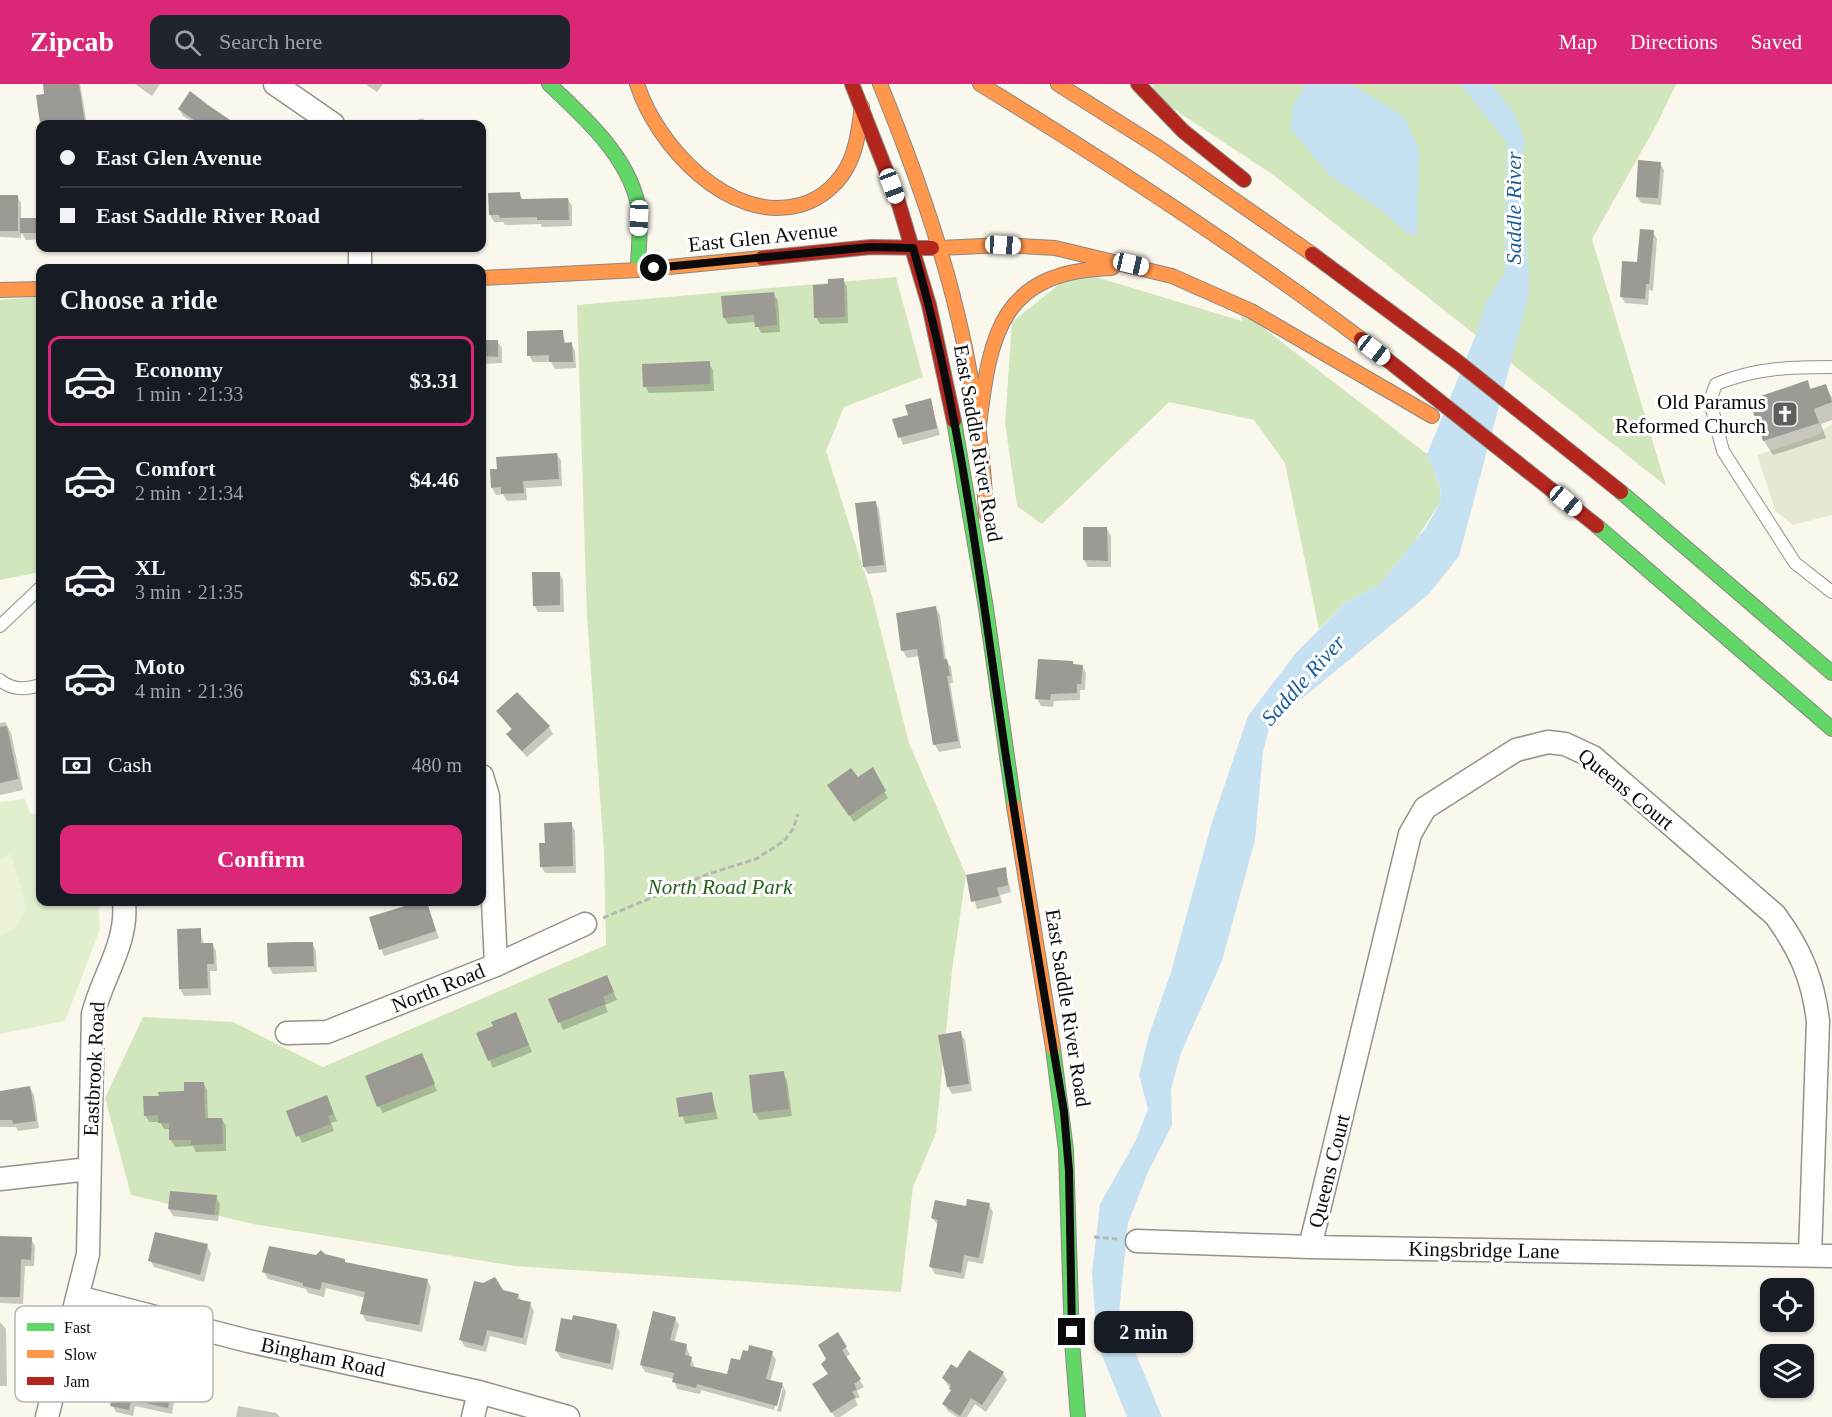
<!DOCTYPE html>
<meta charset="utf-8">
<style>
:root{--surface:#171b24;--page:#20242c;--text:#f1f3f6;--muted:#9ea1a6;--line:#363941;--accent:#db2777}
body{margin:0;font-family:Georgia,serif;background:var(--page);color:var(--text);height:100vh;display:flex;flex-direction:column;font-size:22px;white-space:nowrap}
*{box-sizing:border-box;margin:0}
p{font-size:20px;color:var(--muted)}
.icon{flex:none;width:33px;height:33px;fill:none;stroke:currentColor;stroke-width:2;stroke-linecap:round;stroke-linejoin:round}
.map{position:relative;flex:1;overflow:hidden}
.drawer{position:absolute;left:36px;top:180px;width:450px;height:642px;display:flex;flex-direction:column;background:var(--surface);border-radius:12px;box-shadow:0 2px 4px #0004}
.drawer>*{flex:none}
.top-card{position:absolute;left:36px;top:36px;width:450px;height:132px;border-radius:12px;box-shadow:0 2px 4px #0004;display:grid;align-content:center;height:132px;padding:0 24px;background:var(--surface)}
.buttons{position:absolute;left:1760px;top:1194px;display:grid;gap:12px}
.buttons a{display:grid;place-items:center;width:54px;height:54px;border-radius:12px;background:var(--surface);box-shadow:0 2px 4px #0004;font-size:30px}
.end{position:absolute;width:27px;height:27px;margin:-14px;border:8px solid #0b0b0b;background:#fff;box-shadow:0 0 0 3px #fff}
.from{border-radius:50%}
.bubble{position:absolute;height:42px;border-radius:12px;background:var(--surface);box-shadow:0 2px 4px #0004;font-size:20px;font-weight:700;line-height:42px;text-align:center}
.car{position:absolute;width:18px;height:36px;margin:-18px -9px;border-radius:8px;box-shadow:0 0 4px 2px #0007;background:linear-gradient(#fff 24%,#345 0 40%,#fff 0 76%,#345 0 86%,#fff 0)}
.top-card b{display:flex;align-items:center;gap:21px;height:57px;font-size:22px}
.top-card b+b{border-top:2px solid var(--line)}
.top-card i{width:15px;height:15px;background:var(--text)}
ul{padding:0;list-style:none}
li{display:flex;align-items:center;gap:18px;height:90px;margin:0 12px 9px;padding:0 12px;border:3px solid transparent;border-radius:12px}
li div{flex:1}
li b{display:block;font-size:22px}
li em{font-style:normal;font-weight:700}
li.selected{border-color:var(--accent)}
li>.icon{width:54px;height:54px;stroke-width:1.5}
h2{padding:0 24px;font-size:27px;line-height:72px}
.pay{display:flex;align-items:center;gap:15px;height:66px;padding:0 24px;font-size:22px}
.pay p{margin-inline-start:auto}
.cta{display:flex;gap:12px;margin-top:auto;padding:12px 24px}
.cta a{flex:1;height:69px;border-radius:12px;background:var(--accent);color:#fff;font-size:24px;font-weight:700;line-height:69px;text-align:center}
header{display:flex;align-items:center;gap:36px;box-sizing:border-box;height:84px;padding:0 30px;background:var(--accent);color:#fff}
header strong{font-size:28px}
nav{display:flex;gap:33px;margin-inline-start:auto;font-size:21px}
.search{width:420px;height:54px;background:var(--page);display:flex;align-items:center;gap:15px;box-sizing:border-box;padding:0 21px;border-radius:12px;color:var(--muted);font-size:22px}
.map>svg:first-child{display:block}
</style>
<header>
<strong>Zipcab</strong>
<div class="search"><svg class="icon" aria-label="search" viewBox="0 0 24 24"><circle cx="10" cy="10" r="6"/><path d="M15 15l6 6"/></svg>Search here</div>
<nav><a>Map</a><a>Directions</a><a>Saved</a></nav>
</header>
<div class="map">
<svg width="1832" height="1333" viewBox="0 0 1832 1333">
<rect width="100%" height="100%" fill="#faf8ed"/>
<path fill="#e1efce" d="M25,715L30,729L40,731V818H98L100,845L65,937L0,950V718Z"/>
<path fill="#d1e6bc" d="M1152,0H1676L1658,38L1592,155L1666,402L1276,93L1157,14Z
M1076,187L1242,237L1239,225L1427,370L1440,403L1441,417L1415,457L1380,500L1345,519L1319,545L1285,379L1254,336L1169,318L1042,440L1017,422L1005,339L1012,238Z
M896,193L923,293L844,323L826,367L872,512L909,659L966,791L952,887L936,1049L913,1103L901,1208L514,1182L253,1140L131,1111L105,1014L143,933L233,938L323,983L606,861L604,768L587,533L577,221Z
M39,213L40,488L0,496V216Z"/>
<path fill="#e4ead2" d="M1832,340V431L1793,441L1776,428L1757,371L1816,352Z"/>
<path fill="#ebf2d8" d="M11,770L27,825L14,844L0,852V775Z"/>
<path fill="#c6e2f2" d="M1306,0H1351L1404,33L1419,65L1417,152L1407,149L1380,125L1330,92L1290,44L1293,22Z
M1460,0H1492L1515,31L1525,56L1521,86L1530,206L1459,472L1429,510L1270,641L1263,668L1255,756L1222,877L1181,969L1171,1005L1172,1041L1148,1088L1128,1139L1119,1229L1162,1333H1127L1097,1259L1092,1188L1100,1120L1135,1058L1148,1025L1139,991L1149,951L1171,888L1212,738L1248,632L1295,570L1345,519L1380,500L1427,442L1441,417L1440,403L1427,370L1477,248L1486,218L1505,188L1507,59Z"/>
<path fill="#0003" d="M44,0H80L87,40H42L38,13L46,11Z
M135,0H160L152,12Z
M365,0H383L377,8Z
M179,25L229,37L231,40H197L183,32Z
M423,34L427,40H402Z
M1660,79L1664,86L1661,121L1641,119L1637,112Z
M519,110L523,116L568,115L572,122V142L542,143L541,140L505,141L503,138H494L490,131Z
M17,112L21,119V135L40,136V155L26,156L21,148V154L0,153V113Z
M1653,148L1657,155L1653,207L1649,206L1648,221L1625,219L1621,212Z
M843,196L847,203L848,239L820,240L816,233L830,202Z
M774,210L778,217L780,248L761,249L756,238L728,240L724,233Z
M562,247L566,260H571L575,267L576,284L555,285L551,278H533L529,271Z
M482,257H497L502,264V279L482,280Z
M709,279L713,286L714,307L649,309L645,302Z
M1807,298L1812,307L1825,302L1832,313V336L1821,340L1826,354L1773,371L1764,357L1751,317Z
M930,316L940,351L903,361L894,336L910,332Z
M557,370L561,377L562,402L526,404L527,416L507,417L503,410L496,411L492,404L498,386Z
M875,418L879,425L887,488L868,490L864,483Z
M1107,445L1111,452V483H1088L1084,476Z
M559,489L563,496L564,528H538L534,521Z
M936,524L940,531L946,576L951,583L953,599H950L961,664L939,668L935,661L920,572L907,574L903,567L897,530Z
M1073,578L1074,581L1082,582L1086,589L1085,606H1080V616L1054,617L1053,623L1041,622L1037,615Z
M498,628L549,643L553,650L527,673L512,657L508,650L512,646Z
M5,638L11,649L23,706L0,711V639Z
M872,685L888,714L854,738L833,708Z
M571,740L575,747L576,789H545L541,782L546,761Z
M1005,785L1011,808L1000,811L1002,819L977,825L967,792Z
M426,818L439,854L384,872L370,834Z
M200,846L204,861L212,860L216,867L217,887H210L211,911L184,912L180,905Z
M312,859L316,867L317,888L273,890L269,883Z
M607,893L617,916L605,921L608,928L563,946L550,915Z
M519,937L532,968L493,984L478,950Z
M960,949L965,956L972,1007L952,1010L948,1003Z
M425,978L437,1007L383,1029L379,1022Z
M783,989L787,996L792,1032L759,1036L755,1029L750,993Z
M203,999L207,1006L208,1035H222L226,1042V1067L196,1068L193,1062L175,1063L171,1056V1045H164L160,1038H149L145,1031L160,1013L185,1008Z
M30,1004L34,1011L39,1044L18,1047L16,1043H0V1008Z
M711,1009L718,1035L685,1040L678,1015Z
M330,1020L337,1037L331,1039L334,1047L302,1059L288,1028Z
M216,1113L220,1120L218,1137L173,1132L169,1125Z
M989,1121L993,1128L983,1180L968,1177L964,1195L935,1190L931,1183L939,1142L932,1134L967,1123Z
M0,1154L31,1155L35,1162L34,1182H25L23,1220L0,1219Z
M207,1162L211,1169L204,1198L154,1183L150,1176Z
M324,1172L346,1179L427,1196L431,1203L422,1248L366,1237L362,1230L366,1214L326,1204L324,1213L308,1209L306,1205L268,1195L264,1188Z
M502,1207L518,1211L522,1218L530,1220L534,1227L526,1261L490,1252L486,1268L465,1263L461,1256Z
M675,1234L679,1241L674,1259L686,1262L695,1284L728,1292L741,1278L772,1269L776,1276L770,1298L782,1300L786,1308L781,1328L777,1327L783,1304H780L774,1326L701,1306L700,1310L677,1305L674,1295L645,1288L641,1281Z
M0,1238L6,1245L7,1302H0Z
M616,1241L620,1248L613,1286L561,1274L556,1267Z
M820,1262L846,1264L850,1270L845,1274L864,1303L857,1307L860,1313L855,1315L858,1321L840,1333H835L818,1308L830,1291L828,1275Z
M957,1287L1003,1289L1007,1296L986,1328L975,1320L967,1333H957L948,1327L944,1320L952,1307L943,1294Z
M167,1291L171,1298L169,1309L174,1317L172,1330L135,1322L133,1332L116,1328L112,1321L146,1292Z
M238,1322L276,1329L280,1333H236Z"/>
<path fill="#9c9a94" d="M43,0H79L85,40H40L36,11L44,10Z
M190,7L208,21L236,40H200L178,25Z
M1638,76L1661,78L1658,114L1636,113Z
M520,108L521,115L568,114L569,136H537V133L500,134L499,131H489L488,109Z
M0,111H18V147H0Z
M20,134H40V149H20Z
M1640,145L1654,146L1649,200H1646L1645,215L1620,213L1622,177L1637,178Z
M844,194L845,233L814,234L813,201L828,200V195Z
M774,208L777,241L755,243L754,231L723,234L721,212Z
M563,246L564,259L572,258L573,278H549V271L527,272V247Z
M482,256H498V273L482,272Z
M710,277V300L643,303L642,280Z
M1808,296L1810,305L1826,300L1832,318L1814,325L1819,339L1763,357L1749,316Z
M931,314L937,344L898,354L892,335L908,331L905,321Z
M557,369L559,395L523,397L524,409L501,410V403L491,404L490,385H497L496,373Z
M876,417L884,481L863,483L855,419Z
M1083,443H1107L1108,477L1083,476Z
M532,488H560V521L533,522Z
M936,522L944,575H947L950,592H947L958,657L933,661L917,565L901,567L896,529Z
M1038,575L1073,577V580L1083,581L1081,600H1077V609L1051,610L1050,616L1035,615Z
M517,608L550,642L522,667L506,650L512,645L496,627Z
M7,642L18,695L0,699V643Z
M873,683L886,707L849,732L827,701L851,684L858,693Z
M572,738L573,782L540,783L539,759H545L544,739Z
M1006,783L1008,801L997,804L999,812L971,818L966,791Z
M418,818H427L436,847L379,866L369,833Z
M201,844V859H213L214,880H207L208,904L179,905L177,845Z
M294,858H313L314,882L268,883L267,859Z
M607,891L614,908L603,913L606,920L558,939L548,915Z
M516,928L529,961L488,977L476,949L493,942L491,938Z
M961,947L969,1000L947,1003L938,951Z
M422,969L435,1000L377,1023L365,992Z
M784,987L789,1025L753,1029L749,991Z
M184,998H204L205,1034H222L223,1060L191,1061V1056H169V1039H158V1031L144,1032L143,1012H159L158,1008L184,1007Z
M30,1002L36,1037L13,1040L12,1036H0V1007Z
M712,1008L715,1028L679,1033L676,1014Z
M327,1011L334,1030L328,1032L331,1040L296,1053L286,1027Z
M170,1107L217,1111L214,1131L168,1125Z
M967,1115L990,1119L979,1174L964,1171L961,1189L929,1183L938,1136L931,1134L935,1116L966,1122Z
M155,1148L208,1160L200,1191L148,1177Z
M0,1152L32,1153L31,1176L21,1175L20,1213H0Z
M269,1162L316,1171L321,1166L325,1170L345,1175V1178L428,1195L419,1241L360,1230L365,1208L322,1198L320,1206L303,1202V1199L262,1188Z
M495,1193L503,1206L519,1210L517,1215L531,1218L523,1254L487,1246L483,1262L459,1256L474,1197L483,1199Z
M653,1227L676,1233L670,1256L687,1260L685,1271L692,1273L690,1282L727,1290L731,1274L740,1276L743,1266L748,1267L749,1261L773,1267L766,1295L783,1299L777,1322L697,1300L696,1304L672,1298L674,1289L640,1281Z
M573,1231L617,1240L610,1280L555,1267L561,1234L572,1236Z
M838,1248L847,1263L842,1266L861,1295L854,1300L857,1305L852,1308L856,1313L831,1329L812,1300L828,1290L821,1280L826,1275L818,1261Z
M969,1266L1004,1288L982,1321L971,1314L960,1332L942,1320L951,1306L949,1305L951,1301L942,1294L951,1280L957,1284Z
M118,1285L145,1290L146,1285L168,1290L164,1307L171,1308L168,1324L131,1316L129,1326L110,1322Z"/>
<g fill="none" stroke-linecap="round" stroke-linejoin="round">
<g stroke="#93928d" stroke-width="14">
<path id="lane" d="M1832,283C1789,283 1756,284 1716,300L1710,317L1723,367L1795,479L1832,508
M0,542L40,504
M0,596C12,606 25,606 40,601"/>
</g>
<g stroke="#93928d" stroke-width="25">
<path id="street" d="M275,0L333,40
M360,164V184
M482,692L488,712L496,881
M287,949L327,948L496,881L585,840
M0,1095L89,1085
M1137,1157L1310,1163L1832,1172
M1310,1163L1410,750L1425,724L1516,666L1548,658L1565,660L1593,673L1775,831C1800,865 1813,895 1818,937L1810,1171
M78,1213L248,1257L479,1308L568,1333
M47,1333L88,1170L93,930C103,891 128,859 124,818
M473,1333L479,1308"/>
</g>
<g stroke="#898883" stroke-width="16">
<path id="fast" d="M549,0C584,33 628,72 638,121C642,142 638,165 638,186
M954,337L986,524L1014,722
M1621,408L1832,589
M1597,442L1832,645
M1053,964L1066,1066L1072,1257L1078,1333"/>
</g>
<g stroke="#898883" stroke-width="16">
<path id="slow" d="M637,0C657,62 729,140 800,121C822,115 841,98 850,77C858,60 859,41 862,23
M880,0C939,144 979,274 986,430
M980,0C1111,80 1238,163 1361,255
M1058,0L1161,65L1312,170
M940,164L1003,161L1055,164L1172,192L1251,227L1432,332
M482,194L638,186L762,174
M0,206L40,205
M979,342C990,249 1001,187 1112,184
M1014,722L1053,964"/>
</g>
<g stroke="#898883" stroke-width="16">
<path id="jam" d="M852,0L898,117L929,221L954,337
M1138,0L1183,47L1244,96
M1312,170L1458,278L1621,408
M762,174L871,163L932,164
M1361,255L1597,442"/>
</g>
<path stroke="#b7b7b5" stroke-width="3" stroke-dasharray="6 3" stroke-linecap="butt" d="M603,834L708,790L756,775L784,757L793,745L798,730
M1094,1153L1117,1155"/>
<use href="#lane" stroke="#fefefc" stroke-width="12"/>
<use href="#street" stroke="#fefefc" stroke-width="22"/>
<use href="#fast" stroke="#63d668" stroke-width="14"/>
<use href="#slow" stroke="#ff974d" stroke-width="14"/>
<use href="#jam" stroke="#b3261e" stroke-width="14"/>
</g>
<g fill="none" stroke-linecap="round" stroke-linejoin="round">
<path stroke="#0b0b0b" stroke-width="8" d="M654,184L871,163L913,164C961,328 980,498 1005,666C1023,787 1044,908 1064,1028L1069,1087L1072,1248"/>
</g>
<defs>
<g id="church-square" transform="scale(1.35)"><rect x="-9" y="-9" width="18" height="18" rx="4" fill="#5f5e5a" stroke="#fff"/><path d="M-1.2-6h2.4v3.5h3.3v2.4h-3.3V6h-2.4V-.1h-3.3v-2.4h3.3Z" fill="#fff"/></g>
</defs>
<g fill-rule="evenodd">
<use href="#church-square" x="1785" y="330"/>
</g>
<g text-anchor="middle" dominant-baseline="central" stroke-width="6" stroke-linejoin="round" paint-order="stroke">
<g font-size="21" fill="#0b0b0b" stroke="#fff">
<text transform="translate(763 153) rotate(-6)">East Glen Avenue</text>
<text transform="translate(978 359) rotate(80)">East Saddle River Road</text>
<text transform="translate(1626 705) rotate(39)">Queens Court</text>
<text transform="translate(438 904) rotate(-22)">North Road</text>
<text transform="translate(1068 924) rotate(81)">East Saddle River Road</text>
<text transform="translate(94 985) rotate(-87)">Eastbrook Road</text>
<text transform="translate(1329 1087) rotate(-76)">Queens Court</text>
<text transform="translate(1484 1166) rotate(1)">Kingsbridge Lane</text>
<text transform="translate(323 1273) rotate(12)">Bingham Road</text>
</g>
<g font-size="21" fill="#0b0b0b" stroke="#fff" text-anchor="end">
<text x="1766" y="318">Old Paramus<tspan x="1766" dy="24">Reformed Church</tspan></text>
</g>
<g font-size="21" font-style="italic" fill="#29601d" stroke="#fff">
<text x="720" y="803">North Road Park</text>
</g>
<g font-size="22" font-style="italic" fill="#185c98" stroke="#fff">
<text transform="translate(1513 124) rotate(-90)">Saddle River</text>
<text transform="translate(1303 596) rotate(-48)">Saddle River</text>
</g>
</g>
<rect x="15" y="1222" width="198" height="96" rx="9" fill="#fff" stroke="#b6b6b6" stroke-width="1.5"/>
<rect x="27" y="1239" width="27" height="8" fill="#63d668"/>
<rect x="27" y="1266" width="27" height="8" fill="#ff974d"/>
<rect x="27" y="1293" width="27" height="8" fill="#b3261e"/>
<g font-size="16" fill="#0b0b0b">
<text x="64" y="1249">Fast</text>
<text x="64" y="1276">Slow</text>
<text x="64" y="1303">Jam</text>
</g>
</svg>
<div class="buttons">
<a><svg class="icon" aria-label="locate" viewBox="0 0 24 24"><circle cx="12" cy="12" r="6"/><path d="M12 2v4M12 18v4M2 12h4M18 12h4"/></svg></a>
<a><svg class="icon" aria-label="layers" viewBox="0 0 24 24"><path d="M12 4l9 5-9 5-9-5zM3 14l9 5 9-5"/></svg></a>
</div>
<i class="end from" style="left:654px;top:184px"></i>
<i class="end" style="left:1072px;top:1248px"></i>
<div class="bubble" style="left:1094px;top:1227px;width:99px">2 min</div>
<i class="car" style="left:892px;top:102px;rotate:159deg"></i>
<i class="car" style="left:639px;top:134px;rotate:182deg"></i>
<i class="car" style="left:1003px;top:161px;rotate:93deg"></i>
<i class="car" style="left:1131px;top:180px;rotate:103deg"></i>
<i class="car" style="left:1374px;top:266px;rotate:128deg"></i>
<i class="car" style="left:1566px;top:417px;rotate:130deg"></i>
<div class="top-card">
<b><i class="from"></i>East Glen Avenue</b>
<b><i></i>East Saddle River Road</b>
</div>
<section class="drawer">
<h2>Choose a ride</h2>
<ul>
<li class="selected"><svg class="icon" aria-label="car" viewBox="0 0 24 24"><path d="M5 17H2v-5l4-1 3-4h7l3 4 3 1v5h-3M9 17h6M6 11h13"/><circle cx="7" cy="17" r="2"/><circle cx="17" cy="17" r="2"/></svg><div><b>Economy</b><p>1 min · 21:33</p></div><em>$3.31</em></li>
<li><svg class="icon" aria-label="car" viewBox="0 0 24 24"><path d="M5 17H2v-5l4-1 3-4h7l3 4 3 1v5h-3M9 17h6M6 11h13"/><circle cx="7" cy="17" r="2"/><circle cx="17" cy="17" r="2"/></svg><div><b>Comfort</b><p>2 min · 21:34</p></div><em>$4.46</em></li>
<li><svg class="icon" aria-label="car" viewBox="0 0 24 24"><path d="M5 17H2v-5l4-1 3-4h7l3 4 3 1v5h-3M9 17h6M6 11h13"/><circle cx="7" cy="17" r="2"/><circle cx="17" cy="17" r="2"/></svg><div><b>XL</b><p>3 min · 21:35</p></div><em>$5.62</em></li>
<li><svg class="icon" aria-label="car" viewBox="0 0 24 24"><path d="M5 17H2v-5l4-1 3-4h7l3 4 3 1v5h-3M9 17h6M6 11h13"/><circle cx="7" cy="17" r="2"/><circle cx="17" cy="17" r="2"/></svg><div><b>Moto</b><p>4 min · 21:36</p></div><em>$3.64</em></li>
</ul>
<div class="pay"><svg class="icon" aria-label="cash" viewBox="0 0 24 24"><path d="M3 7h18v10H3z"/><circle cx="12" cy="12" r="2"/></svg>Cash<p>480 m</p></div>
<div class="cta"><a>Confirm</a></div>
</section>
</div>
